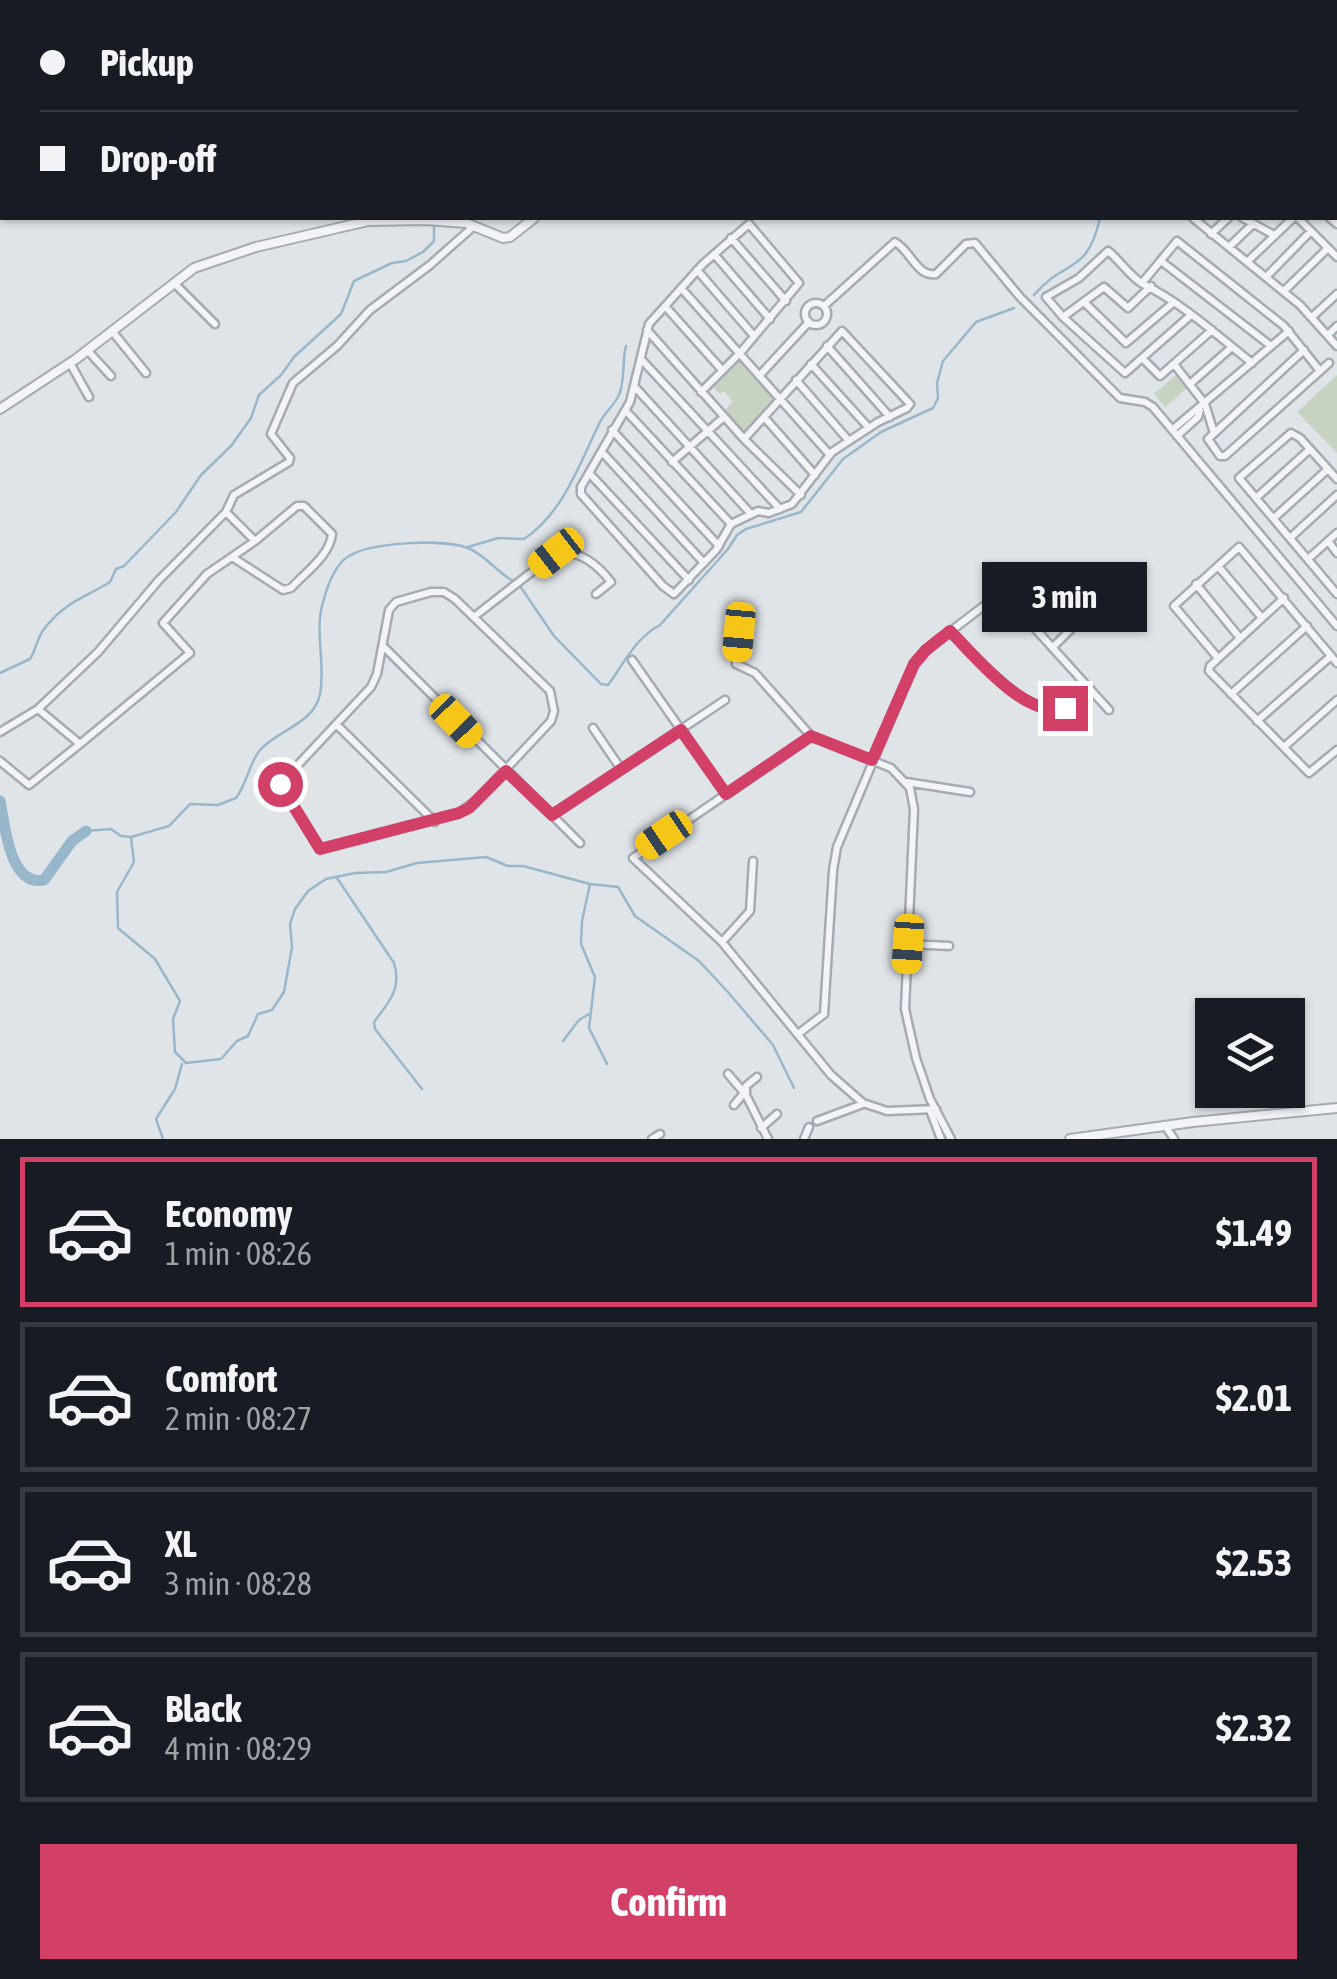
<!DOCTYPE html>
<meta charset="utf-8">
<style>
:root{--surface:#171b24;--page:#242831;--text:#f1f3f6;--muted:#9ea1a6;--line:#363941;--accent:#d24067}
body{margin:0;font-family:"Asap Condensed",sans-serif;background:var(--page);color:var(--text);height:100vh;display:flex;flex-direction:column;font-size:38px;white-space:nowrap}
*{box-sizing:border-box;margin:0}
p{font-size:32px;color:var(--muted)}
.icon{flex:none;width:55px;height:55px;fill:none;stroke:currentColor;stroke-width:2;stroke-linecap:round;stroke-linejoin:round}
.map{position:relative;height:1139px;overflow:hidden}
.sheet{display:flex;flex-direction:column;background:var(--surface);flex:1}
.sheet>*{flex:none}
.hud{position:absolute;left:0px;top:0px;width:1338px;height:220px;box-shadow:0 2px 8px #0004;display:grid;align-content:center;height:220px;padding:0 40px;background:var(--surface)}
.tools{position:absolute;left:1195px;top:998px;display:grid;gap:20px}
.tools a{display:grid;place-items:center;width:110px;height:110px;border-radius:0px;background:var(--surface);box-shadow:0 2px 8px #0004;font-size:50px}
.end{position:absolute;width:45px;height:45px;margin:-22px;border:12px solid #d24067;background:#fff;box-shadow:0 0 0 5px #fff}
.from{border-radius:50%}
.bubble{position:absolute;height:70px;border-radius:0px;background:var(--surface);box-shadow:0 2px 8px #0004;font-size:32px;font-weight:700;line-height:70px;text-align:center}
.car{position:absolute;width:30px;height:60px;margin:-30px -15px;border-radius:12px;box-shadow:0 0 8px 2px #0007;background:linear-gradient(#f5c518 24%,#345 0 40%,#f5c518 0 76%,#345 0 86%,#f5c518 0)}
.hud b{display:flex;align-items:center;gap:35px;height:95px;font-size:38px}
.hud b+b{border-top:2px solid var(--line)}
.hud i{width:25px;height:25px;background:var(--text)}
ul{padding:18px 0 0;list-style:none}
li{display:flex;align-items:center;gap:30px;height:150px;margin:0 20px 15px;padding:0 20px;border:5px solid var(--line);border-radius:0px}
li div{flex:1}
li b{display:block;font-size:38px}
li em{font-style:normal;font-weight:700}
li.active{border-color:var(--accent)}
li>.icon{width:90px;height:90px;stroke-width:1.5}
.action{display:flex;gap:20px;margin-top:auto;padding:20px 40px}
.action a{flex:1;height:115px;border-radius:0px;background:var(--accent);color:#fff;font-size:40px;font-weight:700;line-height:115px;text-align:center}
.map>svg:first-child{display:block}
</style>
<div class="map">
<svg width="1337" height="1139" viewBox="0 0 1337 1139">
<rect width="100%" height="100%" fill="#dfe4e9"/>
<path fill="#c7d3c0" d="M738,357L776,398L746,434L723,412L733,402L724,391L720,394L712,385Z
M1176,375L1187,388L1165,407L1154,394Z
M1337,375V453L1297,412Z"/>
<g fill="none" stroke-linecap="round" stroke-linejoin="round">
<path stroke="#99b7ca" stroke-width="2.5" d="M583,0L586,2
M574,2L577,0
M961,2L962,0
M1034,295C1065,258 1087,276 1100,218
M468,547L498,538L524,539C563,513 579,465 599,424C604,412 616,405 620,392C625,377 622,361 626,346
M520,586L554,636L601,684L608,685C624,664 634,639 660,625L728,549L737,535L746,529L801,512L843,459L881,432L933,408L938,398L937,383L943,361L976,322L1014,308
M0,673L30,659C36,650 37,638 44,629C65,602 84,598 110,582L116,569L124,566L176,512L201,475L231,446L251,418L259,395L281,375L294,357L341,314L354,281L392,263L406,261L423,252L434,241V224
M86,831L111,829L121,836L131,837L169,826L190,804L218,805L236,798C247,784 249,763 260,750C279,729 314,724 320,694C326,664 314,633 323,602C327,587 335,564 349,556C372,542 446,538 470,549C487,557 497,572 513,581
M131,838L134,862L117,892L118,928L155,959L180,1001L173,1019L175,1052L186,1063L221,1059L237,1041L248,1036L258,1014L272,1010L284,992L292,947L290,924L295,909L308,891L326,879L355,873L386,872L417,863L486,857L508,866H523L590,884L618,887L635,916L699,961L727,991L773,1045L794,1088
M337,878L394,963C402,989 389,1002 374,1022L375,1029L422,1089
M590,884L582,921L581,944L595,977L589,1028L607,1064
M563,1041L579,1020L589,1014
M163,1139L156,1119L175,1089L182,1064"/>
<path stroke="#99b7ca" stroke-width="11" d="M87,2L88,0
M0,57H2
M0,801C5,824 9,887 44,880L72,841L86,831"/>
<g stroke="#a4abb3" stroke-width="11">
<path id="minor" d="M641,0L643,2
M1280,0L1282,2
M730,2L732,0
M1070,2L1072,0
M1335,56L1337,59
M1335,78L1337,76
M1335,111L1337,109
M1335,142L1337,144
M1335,176L1337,174
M1335,189L1337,191
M1193,218L1300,305L1337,346
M1243,218L1274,235
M1298,218L1337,257
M1330,218L1337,224
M1211,234L1228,218
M731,238L786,301
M1229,247L1253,224
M714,254L770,319
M1161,261L1271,346
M1248,261L1293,218
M697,270L754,336
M1267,276L1311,231
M174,283L215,324
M1142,283L1177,241L1284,326L1320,371
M681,288L830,455
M1284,291L1328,248
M1085,303L1126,343L1174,302
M805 314a11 11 0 1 1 22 0a11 11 0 1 1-22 0Z
M665,306L722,370
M824,306L895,242C911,251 917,277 936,274L966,244L975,243L1020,297L1120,398L1145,402L1153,407L1337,626
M1191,315L1125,373L1063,317L1046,297L1079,278L1108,251C1120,260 1130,277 1143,284C1182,303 1217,335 1252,363
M1063,317L1104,287L1128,308L1151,286
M1312,317L1337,294
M647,330L744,439L801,495
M112,331L146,373
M1328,335L1337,326
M827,346L890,417
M1304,350L1208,439L1220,456H1225L1329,363
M88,351L111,376
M641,359L780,509
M1143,359L1160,376L1212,330
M70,363L89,397
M811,364L869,428
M1174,364L1205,404L1214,433
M759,376L809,322
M796,380L849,441
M1190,384L1232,347
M635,387L751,514
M701,392L741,352L799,283L749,224L703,264L649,324L630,402L581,487V494L663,586L674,594L716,550L731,524L758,511L769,513L792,504L832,452L878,422L907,408L910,404L842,331L744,439
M626,411L731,524
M764,417L815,475
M612,430L719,546
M1172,430L1289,331
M1177,436L1198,417L1200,410
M602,452L704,563
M672,462L724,417
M590,474L689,580
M1337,479L1300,438L1291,433L1239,478L1337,594
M1256,498L1310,449
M1274,518L1328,469
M1290,538L1337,495
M1328,541L1337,553
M232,557L283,590L291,588C306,572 330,555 332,534L304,506H297L255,541
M1308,559L1337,533
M1218,566L1262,618
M1196,584L1240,638
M431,592H444L455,599L550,691L554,711L551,721L477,800L459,813L320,849L280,784L371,687L377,674L389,610L396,602Z
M1284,598L1210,666L1209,671L1309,773L1337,750
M475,616L556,553C580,550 597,564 611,582L596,594
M950,631C969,650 1034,724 1064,708C1072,703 1080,692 1087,685
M739,632L736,664L755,673L811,736L891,768L910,788L914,809L905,1009L916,1058L930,1099L951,1139
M384,647L580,843
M1053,647L1074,626
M1218,658L1174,606L1239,547L1337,663
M632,660L726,794
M1231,694L1307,626
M1257,721L1331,656
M337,725L435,822
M593,728L621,769
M0,732L38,709L98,652L159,580L226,512L234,495L289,462L290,458L271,434L293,383L337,346L370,310L430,265L474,226
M811,736L633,858L722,942L831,1075L863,1103L887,1111L936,1109
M80,744L190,653L163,623L207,574L255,541L226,512
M1284,747L1337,700
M0,761L29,785L80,744L38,709
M906,782L970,792
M552,815L725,700
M722,942L750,911L753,861
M909,944L949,946
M798,1034L824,1014L833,870L837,847L914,664L926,650L1002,592L1109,710
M728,1074L746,1095L768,1139
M746,1095V1086L757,1077
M734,1105L744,1093
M930,1110L941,1139
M817,1121L863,1104
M1166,1127L1174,1139
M761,1128L777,1114
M652,1139L660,1134
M804,1139L809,1127"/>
</g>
<g stroke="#a4abb3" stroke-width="12">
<path id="tertiary" d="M829,2L832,0
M0,409L76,359L194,268L256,247L368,221L426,220L466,223L503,238L510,237L534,218
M1070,1139L1193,1122L1337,1108"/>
</g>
<use href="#minor" stroke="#f2f4f7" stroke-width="6"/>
<use href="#tertiary" stroke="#f2f4f7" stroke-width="8"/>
</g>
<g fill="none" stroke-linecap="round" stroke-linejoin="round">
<path stroke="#d24067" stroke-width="12" d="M280,784L320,849L459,813L469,808L506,771L552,815L681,730L726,794L811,736L872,760L914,664L926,650L950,631C975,656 1025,719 1065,708"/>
</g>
</svg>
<div class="tools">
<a><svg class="icon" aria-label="layers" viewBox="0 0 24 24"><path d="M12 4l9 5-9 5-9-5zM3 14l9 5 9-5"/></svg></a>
</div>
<i class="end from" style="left:280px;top:784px"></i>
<i class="end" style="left:1065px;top:708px"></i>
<div class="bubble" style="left:982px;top:562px;width:165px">3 min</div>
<i class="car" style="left:556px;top:553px;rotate:232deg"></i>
<i class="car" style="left:739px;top:632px;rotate:185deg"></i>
<i class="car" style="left:456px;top:721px;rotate:136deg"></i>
<i class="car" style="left:664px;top:835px;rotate:236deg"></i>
<i class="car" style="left:908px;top:944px;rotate:184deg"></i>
<div class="hud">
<b><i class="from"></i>Pickup</b>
<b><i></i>Drop-off</b>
</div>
</div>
<section class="sheet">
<ul>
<li class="active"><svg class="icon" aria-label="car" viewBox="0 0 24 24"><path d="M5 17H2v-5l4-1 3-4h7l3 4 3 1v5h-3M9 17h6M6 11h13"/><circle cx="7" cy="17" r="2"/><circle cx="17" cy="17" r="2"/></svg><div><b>Economy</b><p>1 min · 08:26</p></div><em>$1.49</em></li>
<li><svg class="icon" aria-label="car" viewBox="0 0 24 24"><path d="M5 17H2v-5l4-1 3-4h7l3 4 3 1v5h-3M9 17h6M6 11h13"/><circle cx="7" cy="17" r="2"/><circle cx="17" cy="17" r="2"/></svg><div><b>Comfort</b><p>2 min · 08:27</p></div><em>$2.01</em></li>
<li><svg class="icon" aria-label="car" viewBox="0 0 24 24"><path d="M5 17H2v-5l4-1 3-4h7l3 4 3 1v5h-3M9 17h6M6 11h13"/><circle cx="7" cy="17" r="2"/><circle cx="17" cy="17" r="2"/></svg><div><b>XL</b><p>3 min · 08:28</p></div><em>$2.53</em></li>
<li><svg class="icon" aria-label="car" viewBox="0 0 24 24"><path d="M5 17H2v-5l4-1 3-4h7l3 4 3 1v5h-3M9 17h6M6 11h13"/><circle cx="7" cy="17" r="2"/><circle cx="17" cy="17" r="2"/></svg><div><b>Black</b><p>4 min · 08:29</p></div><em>$2.32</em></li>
</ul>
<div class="action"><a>Confirm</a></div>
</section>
